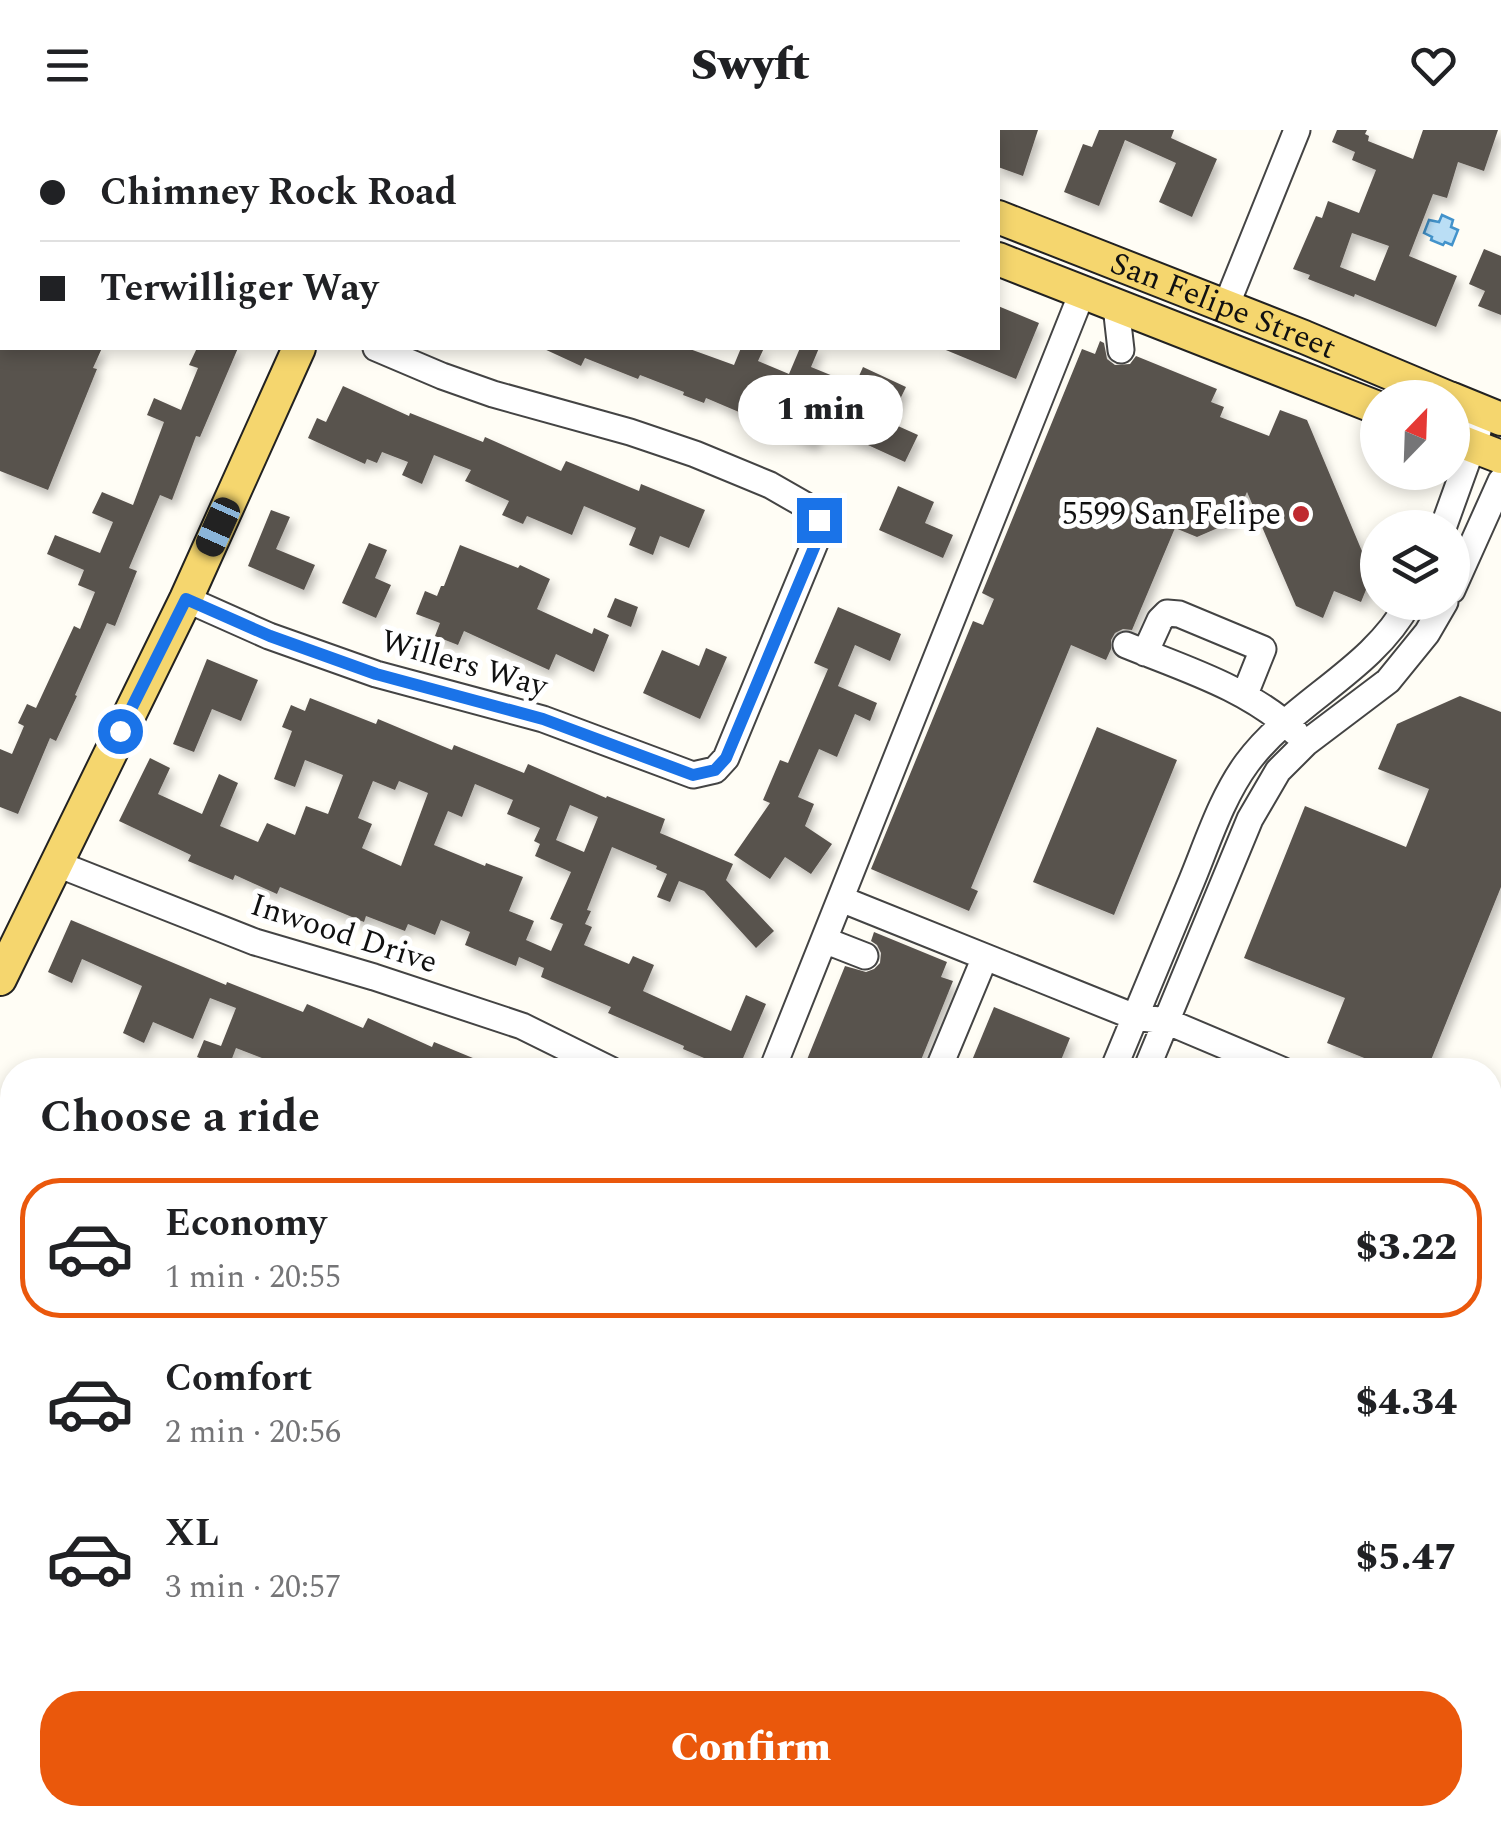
<!DOCTYPE html>
<meta charset="utf-8">
<style>
:root{--surface:#fff;--page:#f2f2f2;--text:#202124;--muted:#757577;--line:#e0e0e0;--accent:#ea580c}
body{margin:0;font-family:Spectral,serif;background:var(--page);color:var(--text);height:100vh;display:flex;flex-direction:column;font-size:38px;white-space:nowrap}
*{box-sizing:border-box;margin:0}
p{font-size:32px;color:var(--muted)}
.icon{flex:none;width:55px;height:55px;fill:none;stroke:currentColor;stroke-width:2;stroke-linecap:round;stroke-linejoin:round}
.map{position:relative;flex:1;overflow:hidden}
.sheet{position:absolute;left:0px;top:928px;width:1502px;height:768px;display:flex;flex-direction:column;background:var(--surface);border-radius:40px 40px 0 0;box-shadow:0 5px 15px #0003}
.sheet>*{flex:none}
.guide{position:absolute;left:0px;top:0px;width:1000px;height:220px;box-shadow:0 5px 15px #0003;display:grid;align-content:center;height:220px;padding:0 40px;background:var(--surface)}
.needle{width:65px;rotate:23deg}
.tools{position:absolute;left:1360px;top:250px;display:grid;gap:20px}
.tools a{display:grid;place-items:center;width:110px;height:110px;border-radius:50%;background:var(--surface);box-shadow:0 5px 15px #0003;font-size:50px}
.end{position:absolute;width:45px;height:45px;margin:-22px;border:12px solid #1a73e8;background:#fff;box-shadow:0 0 0 5px #fff}
.from{border-radius:50%}
.bubble{position:absolute;height:70px;border-radius:35px;background:var(--surface);box-shadow:0 5px 15px #0003;font-size:32px;font-weight:800;line-height:70px;text-align:center}
.car{position:absolute;width:30px;height:60px;margin:-30px -15px;border-radius:12px;box-shadow:0 0 8px 2px #0007;background:linear-gradient(#222 24%,#8ab4d8 0 40%,#222 0 76%,#8ab4d8 0 86%,#222 0)}
.guide b{display:flex;align-items:center;gap:35px;height:95px;font-size:38px}
.guide b+b{border-top:2px solid var(--line)}
.guide i{width:25px;height:25px;background:var(--text)}
ul{padding:0;list-style:none}
li{display:flex;align-items:center;gap:30px;height:140px;margin:0 20px 15px;padding:0 20px;border:5px solid transparent;border-radius:40px}
li div{flex:1}
li b{display:block;font-size:38px}
li em{font-style:normal;font-weight:800}
li.on{border-color:var(--accent)}
li>.icon{width:90px;height:90px;stroke-width:1.5}
h2{padding:0 40px;font-size:45px;line-height:120px}
.cta{display:flex;gap:20px;margin-top:auto;padding:20px 40px}
.cta a{flex:1;height:115px;border-radius:40px;background:var(--accent);color:#fff;font-size:40px;font-weight:800;line-height:115px;text-align:center}
header{display:flex;justify-content:space-between;align-items:center;height:130px;padding:0 40px;background:var(--surface);font-size:45px;font-weight:800}
.map>svg:first-child{display:block}
</style>
<header><svg class="icon" aria-label="menu" viewBox="0 0 24 24"><path d="M4 6h16M4 12h16M4 18h16"/></svg>Swyft<svg class="icon" aria-label="heart" viewBox="0 0 24 24"><path d="M12 20l-8-8c-3-5 5-10 8-4 3-6 11-1 8 4z"/></svg></header>
<div class="map">
<svg width="1501" height="1694" viewBox="0 0 1501 1694">
<defs>
<filter id="shadow"><feDropShadow dx="4" dy="7" stdDeviation="5" flood-color="#0004"/></filter>
</defs>
<rect width="100%" height="100%" fill="#fffdf5"/>
<path fill="#e5f1cf" d="M1025,1683V1682L1080,1683L1075,1694H1021Z"/>
<path fill="#badef5" stroke="#4393cb" stroke-width="2.5" d="M1442,85L1453,90L1451,97L1458,100L1452,115L1445,112L1443,115L1431,110L1432,107L1424,103L1429,90L1439,92Z"/>
<path fill="#59524d" fill-rule="evenodd" filter="url(#shadow)" d="M998,0H1038L1023,46L998,37Z
M1099,0H1174L1171,8L1217,29L1192,87L1159,72L1176,33L1125,10L1099,76L1064,62L1083,14L1092,17Z
M1337,0H1367L1365,4L1369,6L1368,11L1413,29L1423,0H1498L1484,41L1458,32L1447,68L1433,64L1409,126L1457,146L1436,197L1355,164L1354,167L1308,149L1310,145L1293,139L1316,86L1322,88L1328,71L1359,83L1376,40L1352,30L1355,22L1332,12ZM1352,103L1389,116L1375,151L1340,137Z
M1484,119L1501,126V185L1478,176L1485,161L1469,154Z
M998,176L1039,193L1016,249L941,218H998Z
M1100,211L1104,213L1107,229L1115,235L1130,234L1136,226L1217,259L1211,272L1224,277L1220,287L1269,306L1280,280L1307,290L1372,445L1361,472L1334,461L1323,488L1296,476L1247,362L1234,391L1197,407L1175,398L1132,500L1123,499L1115,503L1111,510V519L1106,530L1071,515L971,758L978,761L969,781L871,739L973,491L983,495L994,469L982,463L1082,219L1095,224Z
M0,218H102L93,238L97,239L48,360L0,341Z
M197,218H238L200,307L196,306L172,370L160,365L129,438L137,441L115,496L107,493L75,565L77,566L56,611L50,608L18,684L0,677V619L12,624L24,596L18,593L27,574L36,578L74,496L80,499L95,462L78,455L84,440L47,424L55,405L100,423L113,392L92,383L102,362L133,375L164,292L147,285L154,268L181,280L198,238L189,235Z
M542,218H687L734,235L741,218H764L758,231L789,244L800,218H819L811,237L855,255L863,237L906,257L889,292L918,305L905,332L822,294L814,314L706,268L704,273L683,265L684,262L640,245L638,249L585,228L581,236Z
M343,256L409,286L410,283L483,312L485,307L561,341L566,331L639,361L641,354L705,380L689,418L660,406L653,425L629,415L636,398L584,376L572,405L527,386L523,394L502,385L509,371L465,351L471,340L434,325L422,354L402,345L408,332L382,322L377,333L367,329L365,334L308,308L317,288L326,292Z
M898,356L934,372L925,393L953,405L943,428L879,400Z
M271,380L290,387L276,419L315,435L304,460L248,436Z
M369,413L387,420L375,448L391,455L376,488L342,473Z
M460,415L518,438L520,435L550,449L537,479L592,504L594,498L609,505L594,542L556,524L549,540L464,501L458,515L435,506L440,493L416,484L425,461L437,466L441,456H444Z
M615,468L638,477L631,497L607,487Z
M838,477L901,504L890,531L855,515L838,556L877,573L870,591L855,584L837,627L819,619L798,667L814,674L805,696L832,714L811,744L785,727L770,749L734,725L770,673L763,670L780,630L788,633L828,539L814,533Z
M706,518L727,527L700,589L643,563L662,520L699,536Z
M207,529L258,550L241,591L212,579L194,622L173,614Z
M1460,566L1501,582V757L1427,940H1394L1327,913L1345,868L1244,828L1305,676L1406,717L1429,659L1378,639L1397,594Z
M310,568L376,594L378,589L452,620L454,615L524,643L528,634L606,668L607,666L665,689L660,703L733,734L726,750L774,801L756,818L704,761L679,751L670,772L657,767L667,744L656,739L657,736L612,717L587,780L591,781L585,794L592,797L584,815L629,834L633,826L654,835L643,861L731,901L746,865L766,874L738,940H732L683,919L684,916L608,883L611,877L541,847L544,838L519,827L516,836L465,815L470,802L441,790L435,805L408,794L405,801L366,786L364,792L280,757L277,764L235,745L233,750L188,731L191,725L119,691L150,628L170,638L158,664L202,684L219,644L238,653L220,696L258,712L267,693L295,705L306,676L328,684L343,645L305,630L295,657L274,649L292,601L282,597L291,575L305,581ZM373,651L395,660L399,651L428,663L401,736L362,718L372,694L358,688ZM475,654L513,670L507,684L540,698L534,711L540,714L535,726L571,742L550,789L563,794L551,821L526,810L534,791L509,781L523,747L486,733L485,736L434,715L448,681L462,687ZM570,675L598,687L584,722L556,710Z
M1097,597L1177,630L1114,785L1033,752Z
M71,790L226,855L227,852L303,882L307,874L363,898L368,888L432,917L434,912L502,940H383L372,935L370,940H323L300,930L295,940H263L267,930L236,918L228,939L197,927L204,910L221,916L236,878L210,868L193,909L153,892L144,913L123,903L142,856L82,829L72,853L48,842Z
M874,802L947,832L941,847L953,851L917,940H811L804,937L845,836L866,842L874,839L880,833L881,823L877,815L871,811Z
M994,877L1070,908L1057,940H968Z"/>
<g fill="none" stroke-linecap="round" stroke-linejoin="round">
<g stroke="#444" stroke-width="29">
<path id="minor" d="M124,0L130,2
M190,2L191,0
M0,5L2,6
M0,58L2,52
M1116,176L1121,220
M1226,176L1297,0
M1443,398L1478,301
M1452,460L1501,351
M186,469L269,506L376,544L543,589L693,645L715,640L726,628L817,408L819,390L805,375L770,355L695,324L630,302L493,264L442,246L376,218
M1126,515C1185,539 1248,558 1295,602
M1145,523L1160,490L1167,483L1179,484L1263,519L1245,564
M55,733L255,812L374,847L522,896L611,940
M841,769L1135,887L1166,891L1282,940
M824,810L865,826
M772,940L1082,163
M938,940L985,827
M1113,940C1139,877 1166,813 1192,750C1208,711 1222,667 1247,633C1293,571 1372,541 1409,472
M1146,940L1250,689L1278,641L1306,613L1388,551L1427,503L1445,472
M0,1025L12,1031
M1490,1288L1501,1293
M0,1325L12,1330
M0,1615L12,1618
M1490,1630L1501,1602
M1490,1652L1501,1657
M206,1682L234,1694
M807,1682L835,1694
M869,1694L874,1682
M979,1694L983,1682
M1317,1694L1322,1682
M1465,1694L1470,1682"/>
</g>
<g stroke="#222" stroke-width="36">
<g id="major">
<path d="M681,0L687,2"/>
<path d="M783,0L789,2"/>
<path d="M417,2L419,0"/>
<path d="M450,2L451,0"/>
<path id="s1" d="M998,87L1304,207L1449,268"/>
<path d="M998,129L1378,278"/>
<path d="M1452,269L1501,289"/>
<path d="M1452,308L1501,327"/>
<path d="M0,849L186,469L299,218"/>
</g>
</g>
<use href="#minor" stroke="#fff" stroke-width="25"/>
<use href="#major" stroke="#f5d66e" stroke-width="32"/>
</g>
<g fill="none" stroke-linecap="round" stroke-linejoin="round">
<path stroke="#1a73e8" stroke-width="12" d="M120,601L186,469L270,506L376,544L543,589L693,645L715,640L726,628L818,408L819,390"/>
</g>
<circle fill="#bf2a30" stroke="#fff" stroke-width="4" cx="1301" cy="384" r="10"/>
<g text-anchor="middle" dominant-baseline="central" stroke-width="10" stroke-linejoin="round" paint-order="stroke">
<g font-size="32" fill="#111" stroke="#fff">
<text stroke="none"><textPath href="#s1" startOffset="242">San Felipe Street</textPath></text>
<text transform="translate(464 534) rotate(16)">Willers Way</text>
<text transform="translate(344 804) rotate(18)">Inwood Drive</text>
</g>
<g font-size="32" fill="#111" stroke="#fff" text-anchor="end">
<text x="1281" y="384">5599 San Felipe</text>
</g>
</g>
</svg>
<div class="tools">
<a><svg class="needle" viewBox="-14 -14 28 28"><path d="M0-13l5 13h-10z" fill="#e53935"/><path d="M0 13l5-13h-10z" fill="#757577"/></svg></a>
<a><svg class="icon" aria-label="layers" viewBox="0 0 24 24"><path d="M12 4l9 5-9 5-9-5zM3 14l9 5 9-5"/></svg></a>
</div>
<i class="end from" style="left:120px;top:601px"></i>
<i class="end" style="left:819px;top:390px"></i>
<div class="bubble" style="left:738px;top:245px;width:165px">1 min</div>
<i class="car" style="left:218px;top:397px;rotate:204deg"></i>
<div class="guide">
<b><i class="from"></i>Chimney Rock Road</b>
<b><i></i>Terwilliger Way</b>
</div>
<section class="sheet">
<h2>Choose a ride</h2>
<ul>
<li class="on"><svg class="icon" aria-label="car" viewBox="0 0 24 24"><path d="M5 17H2v-5l4-1 3-4h7l3 4 3 1v5h-3M9 17h6M6 11h13"/><circle cx="7" cy="17" r="2"/><circle cx="17" cy="17" r="2"/></svg><div><b>Economy</b><p>1 min · 20:55</p></div><em>$3.22</em></li>
<li><svg class="icon" aria-label="car" viewBox="0 0 24 24"><path d="M5 17H2v-5l4-1 3-4h7l3 4 3 1v5h-3M9 17h6M6 11h13"/><circle cx="7" cy="17" r="2"/><circle cx="17" cy="17" r="2"/></svg><div><b>Comfort</b><p>2 min · 20:56</p></div><em>$4.34</em></li>
<li><svg class="icon" aria-label="car" viewBox="0 0 24 24"><path d="M5 17H2v-5l4-1 3-4h7l3 4 3 1v5h-3M9 17h6M6 11h13"/><circle cx="7" cy="17" r="2"/><circle cx="17" cy="17" r="2"/></svg><div><b>XL</b><p>3 min · 20:57</p></div><em>$5.47</em></li>
</ul>
<div class="cta"><a>Confirm</a></div>
</section>
</div>
